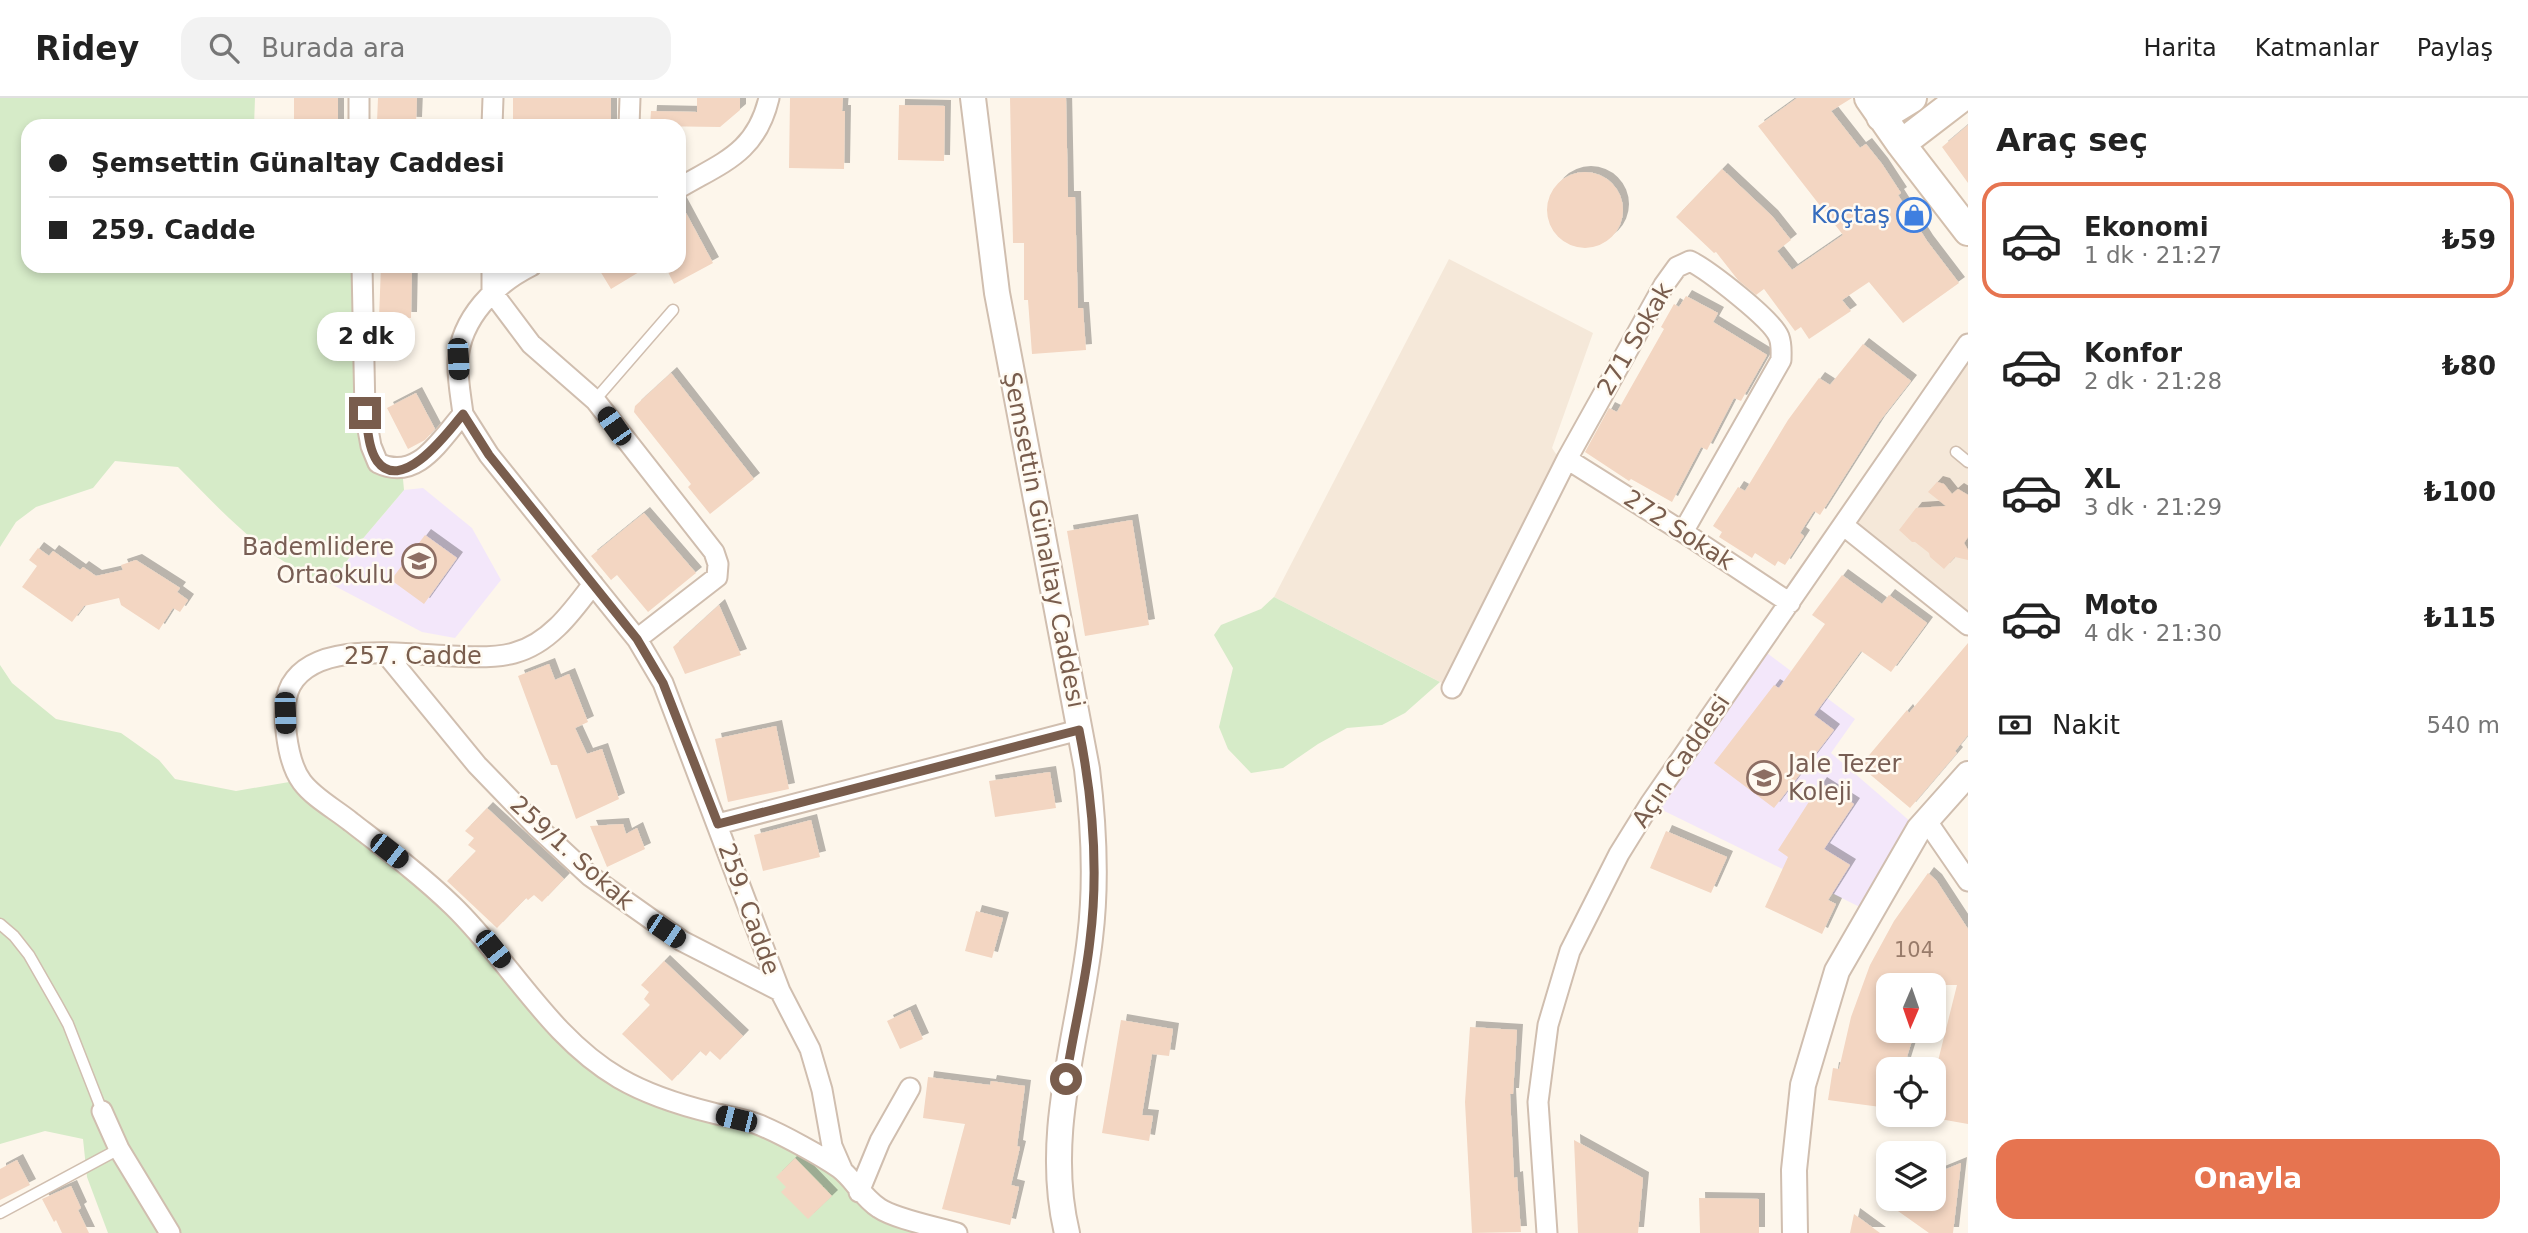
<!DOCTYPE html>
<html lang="tr">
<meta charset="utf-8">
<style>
:root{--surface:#fff;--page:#f2f2f2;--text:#222;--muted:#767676;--line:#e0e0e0;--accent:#e67450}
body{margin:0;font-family:"DejaVu Sans",sans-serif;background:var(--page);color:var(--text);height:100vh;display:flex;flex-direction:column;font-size:26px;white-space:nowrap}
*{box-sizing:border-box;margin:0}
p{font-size:23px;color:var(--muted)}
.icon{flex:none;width:38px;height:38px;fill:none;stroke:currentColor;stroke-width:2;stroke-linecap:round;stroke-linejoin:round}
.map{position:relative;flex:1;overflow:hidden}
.drawer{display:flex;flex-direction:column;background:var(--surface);width:560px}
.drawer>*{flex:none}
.banner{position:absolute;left:21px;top:21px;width:665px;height:154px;border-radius:21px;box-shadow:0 4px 10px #0003;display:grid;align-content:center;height:154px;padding:0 28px;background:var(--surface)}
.needle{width:46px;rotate:182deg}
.tools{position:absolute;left:1876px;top:875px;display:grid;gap:14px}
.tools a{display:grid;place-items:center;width:70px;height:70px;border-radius:14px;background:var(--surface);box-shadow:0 4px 10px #0003;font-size:35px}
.end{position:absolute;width:32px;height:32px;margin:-16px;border:9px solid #795d4d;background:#fff;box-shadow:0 0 0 4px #fff}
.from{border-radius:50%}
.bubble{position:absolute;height:49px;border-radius:21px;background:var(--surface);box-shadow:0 4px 10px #0003;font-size:23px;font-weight:800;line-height:49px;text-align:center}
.car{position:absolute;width:21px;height:42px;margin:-21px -10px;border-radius:9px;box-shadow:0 0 5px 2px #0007;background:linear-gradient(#222 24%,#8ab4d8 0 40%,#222 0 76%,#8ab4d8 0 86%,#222 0)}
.banner b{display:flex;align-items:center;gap:24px;height:66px;font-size:26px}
.banner b+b{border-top:2px solid var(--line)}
.banner i{width:18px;height:18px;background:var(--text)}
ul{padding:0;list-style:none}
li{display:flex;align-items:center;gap:21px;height:116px;margin:0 14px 10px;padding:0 14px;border:4px solid transparent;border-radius:21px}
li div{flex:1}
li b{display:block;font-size:26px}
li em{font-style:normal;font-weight:800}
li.selected{border-color:var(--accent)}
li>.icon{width:63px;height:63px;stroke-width:1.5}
h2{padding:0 28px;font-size:32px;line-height:84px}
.pay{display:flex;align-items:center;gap:18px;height:77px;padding:0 28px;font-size:26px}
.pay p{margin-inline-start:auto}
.cta{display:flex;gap:14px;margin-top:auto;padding:14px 28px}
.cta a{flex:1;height:80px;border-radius:21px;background:var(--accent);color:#fff;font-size:28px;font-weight:800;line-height:80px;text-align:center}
header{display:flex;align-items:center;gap:42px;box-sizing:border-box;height:98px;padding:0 35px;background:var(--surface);border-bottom:2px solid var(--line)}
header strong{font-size:33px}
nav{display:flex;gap:38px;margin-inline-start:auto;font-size:24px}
.search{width:490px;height:63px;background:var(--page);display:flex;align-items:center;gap:18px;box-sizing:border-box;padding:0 24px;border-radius:21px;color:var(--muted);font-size:26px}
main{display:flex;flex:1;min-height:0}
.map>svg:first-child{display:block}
</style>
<header>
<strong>Ridey</strong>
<div class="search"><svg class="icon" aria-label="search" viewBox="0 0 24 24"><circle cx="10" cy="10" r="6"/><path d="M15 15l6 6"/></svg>Burada ara</div>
<nav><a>Harita</a><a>Katmanlar</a><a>Paylaş</a></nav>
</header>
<main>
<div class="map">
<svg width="1968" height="1135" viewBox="0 0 1968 1135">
<defs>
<filter id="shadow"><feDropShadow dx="6" dy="-6" stdDeviation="0" flood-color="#0004"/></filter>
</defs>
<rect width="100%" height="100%" fill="#fdf6eb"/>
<path fill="#f5e8d9" d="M1449,161L1593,235L1552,350L1564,368L1452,590L1274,499Z
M1968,246V527L1843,427Z"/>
<path fill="#f3e7fa" d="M423,390L472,430L501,482L455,540L422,534L331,486L360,444L404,392Z
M1759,549L1855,621L1831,655L1919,731L1870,814L1650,706Z"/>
<path fill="#d6ebc8" d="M0,0H255L254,28H28V168H362L371,348L402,370L404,392L360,444L331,486C320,481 307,477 297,471C250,446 215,406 178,369L115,363L93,390L36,409L16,424L0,449Z
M1274,499L1440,584L1405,615L1382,627L1347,630L1318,646L1283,670L1251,675L1228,651L1219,629L1233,570L1214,537L1221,527L1261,511Z
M0,567L12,585L56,621L121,635L159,662L175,681L236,693L301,682L408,767L618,979L760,1026L859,1094L916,1123L913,1135H108L87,1079L83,1041L45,1033L0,1046Z"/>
<path fill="#f3d6c2" filter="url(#shadow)" d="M294,0H338V28H294Z
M378,0H417L416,25L377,24Z
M513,0H611V28H513Z
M697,0H740V12L720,29L650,28L651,13L697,14Z
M790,0H843L842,13H845L844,71L789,70Z
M1010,0H1066L1068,99H1075L1078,210H1083L1086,252L1032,256L1028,202H1024V145H1013Z
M1797,0H1852L1831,13L1860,50L1866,46L1882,66L1901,95L1898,97L1927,143L1959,185L1903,225L1869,184L1842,202L1851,213L1809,241L1801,229L1795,233L1764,191L1756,197L1738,182L1716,154L1714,155L1676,119L1722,71L1772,118L1791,142L1777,153L1792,172L1843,137L1758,28Z
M899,7L945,8L944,63L898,62Z
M1968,27V85L1942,49Z
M1547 112a38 38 0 1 1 76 0a38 38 0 1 1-76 0Z
M679,102L713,165L674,186L665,168H679Z
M381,168H412L411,220H379Z
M597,168H649L611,191Z
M1686,198L1718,215L1713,224L1767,257L1741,303L1734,300L1707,352L1701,349L1672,404L1631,381L1629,383L1585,354L1609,310L1617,314L1664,231L1661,229L1674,206L1679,209Z
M1863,246L1911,283L1879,324L1820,417L1814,413L1800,435L1804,438L1785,467L1778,463L1775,468L1755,455L1752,460L1719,439L1722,434L1713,428L1738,389L1745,393L1788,322L1819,280L1830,287Z
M671,275L754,381L710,416L688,389L691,386L634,314L635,308Z
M416,295L435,331L425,342L408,351L387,310Z
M1937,384L1944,386L1952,396L1958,391L1968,397V439L1964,445L1968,452V462L1955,459L1944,471L1930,459L1929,455L1915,444H1912L1899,432L1916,410L1946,408L1928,394Z
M644,415L696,475L648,514L617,477L611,482L591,458Z
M1132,422L1149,527L1085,538L1067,433Z
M425,437L457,460L424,506L391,482Z
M38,450L49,458L53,453L80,472L83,469L96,478L123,472L121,467L136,462L180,490L177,494L188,502L180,514L173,510L159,532L121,507L119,500L84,508L72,524L22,489L37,468L29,462Z
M1842,477L1882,506L1889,497L1927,525L1891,574L1861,553L1814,617L1834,632L1774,710L1714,665L1774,587L1779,590L1825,526L1812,517Z
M719,507L741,557L685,576L673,549Z
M1968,545V637L1955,653L1957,655L1910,710L1860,668L1907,612L1909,615Z
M549,566L555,582L569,576L588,624L575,630L587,656L602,651L619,701L576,721L557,667H551L518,578Z
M776,628L789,691L728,704L715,641Z
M1050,674L1056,710L995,719L989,683Z
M1821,685L1854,706L1824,751L1850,767L1828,802L1836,806L1822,836L1765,809L1788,759L1778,752Z
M487,710L564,781L542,804L534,797L528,802L526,800L497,830L447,783L476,753L468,747L474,740L465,733Z
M811,722L820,759L763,773L754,737Z
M623,726L626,736L637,730L645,751L607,769L590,728Z
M1666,733L1727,759L1711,795L1650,770Z
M1928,775L1936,782L1968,831V1026L1934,1020L1936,971L1957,887H1888V933H1915L1905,965L1888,964V1010L1828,1002L1833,970L1839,971L1851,919L1870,867L1894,823Z
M976,813L1003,820L992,860L965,853Z
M664,863L743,938L720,962L710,953L706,958L700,953L672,983L622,936L650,907L644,901L649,894L641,887Z
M910,912L923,941L900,951L887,923Z
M1121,922L1173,931L1169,958L1152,956L1142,1017L1153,1018L1149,1043L1102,1035Z
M1470,929L1517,932L1513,996H1510L1514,1080L1517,1079L1521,1134L1472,1135L1465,1004Z
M928,979L990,987L991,983L1025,988L1017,1048L1020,1049L1011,1087L1019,1089L1010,1127L942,1111L965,1026L923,1020Z
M1574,1042L1643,1080L1638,1135H1578Z
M795,1060L832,1098L808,1121L781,1094L786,1089L776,1079Z
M17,1062L30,1087L0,1102V1071Z
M1961,1065L1953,1135H1929L1881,1101H1934V1076Z
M71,1088L81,1110L78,1112L89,1135H62L56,1122L54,1124L42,1101Z
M1699,1100L1759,1101V1135H1700Z
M1854,1116L1880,1135H1850Z"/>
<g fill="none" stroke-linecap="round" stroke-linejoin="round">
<g stroke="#d0beaf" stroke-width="13">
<path id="service" d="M595,302L673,212
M1956,354L1968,364
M0,826L14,838L29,857L57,906L68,926L102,1013
M0,1115L119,1051"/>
</g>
<g stroke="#d0beaf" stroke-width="23">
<path id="minor" d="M359,0V28
M492,28L493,0
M629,28L630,0
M679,90C723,64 756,55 769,0
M362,168L365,315L371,348L378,365C417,384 440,342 463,316L489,357L637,541L663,585L780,893
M492,194L531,246L595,302L714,454L718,466L717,479L637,541
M492,194V168
M463,316C461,299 457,280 458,262C461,220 495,186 531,168
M1567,361L1683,434L1790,505
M1843,427L1968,527
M593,486C572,514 549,546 514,555C456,571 325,528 291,587C279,609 287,664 302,684C314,700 335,711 351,724C386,751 421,777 453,808C510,863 549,939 619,980C648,997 680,1007 713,1015C729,1019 747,1021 762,1028C783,1037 820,1057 839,1070C853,1080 862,1099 879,1110C895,1121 937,1129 957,1135
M386,556L477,667L535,727L590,778L682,843L780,893L810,951L822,992L832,1048L842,1071
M1452,590L1567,361L1664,187L1677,169L1690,163C1708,172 1772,221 1779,239C1782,247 1781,254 1781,262L1683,434
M1926,722L1968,783
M718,726L1079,632
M102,1013L119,1051L170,1135
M859,1094L880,1043L910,990
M1547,1135L1538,1004L1548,927L1570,853L1619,756L1650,706L1968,246"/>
</g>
<g stroke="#d0beaf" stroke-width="28">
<path id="tertiary" d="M973,0L997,195L1087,671C1094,728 1097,783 1090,840C1079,938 1043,1036 1067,1135
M1795,1135L1794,1072L1803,987L1837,873L1919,731L1968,676"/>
</g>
<g stroke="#d3bfad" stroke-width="32">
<path id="secondary" d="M1869,0L1901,46L1968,133
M1881,19L1912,0
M1901,46L1961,0"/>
</g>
<use href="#service" stroke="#fff" stroke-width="10"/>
<use href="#minor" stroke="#fff" stroke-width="19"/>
<use href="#tertiary" stroke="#fff" stroke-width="24"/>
<use href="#secondary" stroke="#fff" stroke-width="28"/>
</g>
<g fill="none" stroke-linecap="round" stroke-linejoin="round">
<path stroke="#795d4d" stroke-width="9" d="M365,315C368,330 368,350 377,363C402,397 449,333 463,316L489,357L637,541L663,585L718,726L1079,632C1093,702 1099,771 1090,842C1085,889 1073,934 1066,981"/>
</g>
<defs>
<g id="shop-ring" transform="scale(1.75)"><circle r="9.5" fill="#fffaf1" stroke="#3f7fe0" stroke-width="1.5"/><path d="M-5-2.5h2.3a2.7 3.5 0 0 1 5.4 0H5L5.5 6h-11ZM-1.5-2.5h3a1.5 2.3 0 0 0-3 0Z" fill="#3f7fe0"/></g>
<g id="school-ring" transform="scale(1.75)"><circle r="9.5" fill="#fffaf1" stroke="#8d6e63" stroke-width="1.5"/><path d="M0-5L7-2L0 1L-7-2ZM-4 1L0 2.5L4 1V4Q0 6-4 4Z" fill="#8d6e63"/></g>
</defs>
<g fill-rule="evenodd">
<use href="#shop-ring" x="1914" y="117"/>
<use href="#school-ring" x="419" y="463"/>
<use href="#school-ring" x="1764" y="680"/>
</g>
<g text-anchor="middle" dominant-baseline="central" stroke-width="5" stroke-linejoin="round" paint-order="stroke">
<g font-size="21" fill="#987b6a">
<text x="1914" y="852">104</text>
</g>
<g font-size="24" fill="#366cbe" stroke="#fffaf1" text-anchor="end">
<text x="1890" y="117">Koçtaş</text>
</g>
<g font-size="24" fill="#795d4d" stroke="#fffaf1">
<text transform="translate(1635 241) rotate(-60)">271 Sokak</text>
<text transform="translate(1679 432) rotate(33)">272 Sokak</text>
<text transform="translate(1044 442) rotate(79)">Şemsettin Günaltay Caddesi</text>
<text x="413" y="558">257. Cadde</text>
<text transform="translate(1681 663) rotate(-56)">Açın Caddesi</text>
<text transform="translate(572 755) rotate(42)">259/1. Sokak</text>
<text transform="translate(749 811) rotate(70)">259. Cadde</text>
</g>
<g font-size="24" fill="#785e54" stroke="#fffaf1" text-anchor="end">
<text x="394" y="449">Bademlidere<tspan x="394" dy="28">Ortaokulu</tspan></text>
<text x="1788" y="666" text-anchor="start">Jale Tezer<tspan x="1788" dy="28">Koleji</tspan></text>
</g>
</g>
</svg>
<div class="tools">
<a><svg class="needle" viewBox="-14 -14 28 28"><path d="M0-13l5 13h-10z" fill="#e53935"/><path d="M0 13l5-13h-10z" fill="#767676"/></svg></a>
<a><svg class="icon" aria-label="locate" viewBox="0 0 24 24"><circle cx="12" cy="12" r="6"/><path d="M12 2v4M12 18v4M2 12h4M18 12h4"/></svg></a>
<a><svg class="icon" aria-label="layers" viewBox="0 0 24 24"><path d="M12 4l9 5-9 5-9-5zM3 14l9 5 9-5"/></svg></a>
</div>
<i class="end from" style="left:1066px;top:981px"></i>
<i class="end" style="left:365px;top:315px"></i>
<div class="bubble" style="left:317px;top:214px;width:98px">2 dk</div>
<i class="car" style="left:458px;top:261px;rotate:177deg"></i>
<i class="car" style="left:614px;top:328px;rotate:325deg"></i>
<i class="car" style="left:285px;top:615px;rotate:178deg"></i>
<i class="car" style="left:389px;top:753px;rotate:128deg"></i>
<i class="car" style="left:666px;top:833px;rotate:124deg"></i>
<i class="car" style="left:493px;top:851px;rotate:141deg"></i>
<i class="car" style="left:736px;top:1021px;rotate:284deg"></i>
<div class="banner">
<b><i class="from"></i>Şemsettin Günaltay Caddesi</b>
<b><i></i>259. Cadde</b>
</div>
</div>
<section class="drawer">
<h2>Araç seç</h2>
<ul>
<li class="selected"><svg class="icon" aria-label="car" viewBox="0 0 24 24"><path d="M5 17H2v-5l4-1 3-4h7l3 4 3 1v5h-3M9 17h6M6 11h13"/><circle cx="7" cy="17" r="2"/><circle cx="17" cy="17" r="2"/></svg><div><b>Ekonomi</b><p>1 dk · 21:27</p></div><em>₺59</em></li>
<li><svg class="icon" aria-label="car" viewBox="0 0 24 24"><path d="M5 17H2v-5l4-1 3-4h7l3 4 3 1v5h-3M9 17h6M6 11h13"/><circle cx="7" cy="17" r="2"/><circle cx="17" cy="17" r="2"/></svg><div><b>Konfor</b><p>2 dk · 21:28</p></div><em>₺80</em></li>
<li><svg class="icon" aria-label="car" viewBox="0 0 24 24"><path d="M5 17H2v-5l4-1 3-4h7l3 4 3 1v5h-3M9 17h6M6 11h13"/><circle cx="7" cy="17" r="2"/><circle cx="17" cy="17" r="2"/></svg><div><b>XL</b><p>3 dk · 21:29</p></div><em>₺100</em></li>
<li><svg class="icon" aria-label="car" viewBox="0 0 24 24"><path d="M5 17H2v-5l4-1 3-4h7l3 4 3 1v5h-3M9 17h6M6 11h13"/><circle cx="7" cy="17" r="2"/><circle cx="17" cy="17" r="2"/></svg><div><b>Moto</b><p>4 dk · 21:30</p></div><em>₺115</em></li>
</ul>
<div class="pay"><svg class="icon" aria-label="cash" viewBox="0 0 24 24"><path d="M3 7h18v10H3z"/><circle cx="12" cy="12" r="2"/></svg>Nakit<p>540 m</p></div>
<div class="cta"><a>Onayla</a></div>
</section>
</main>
